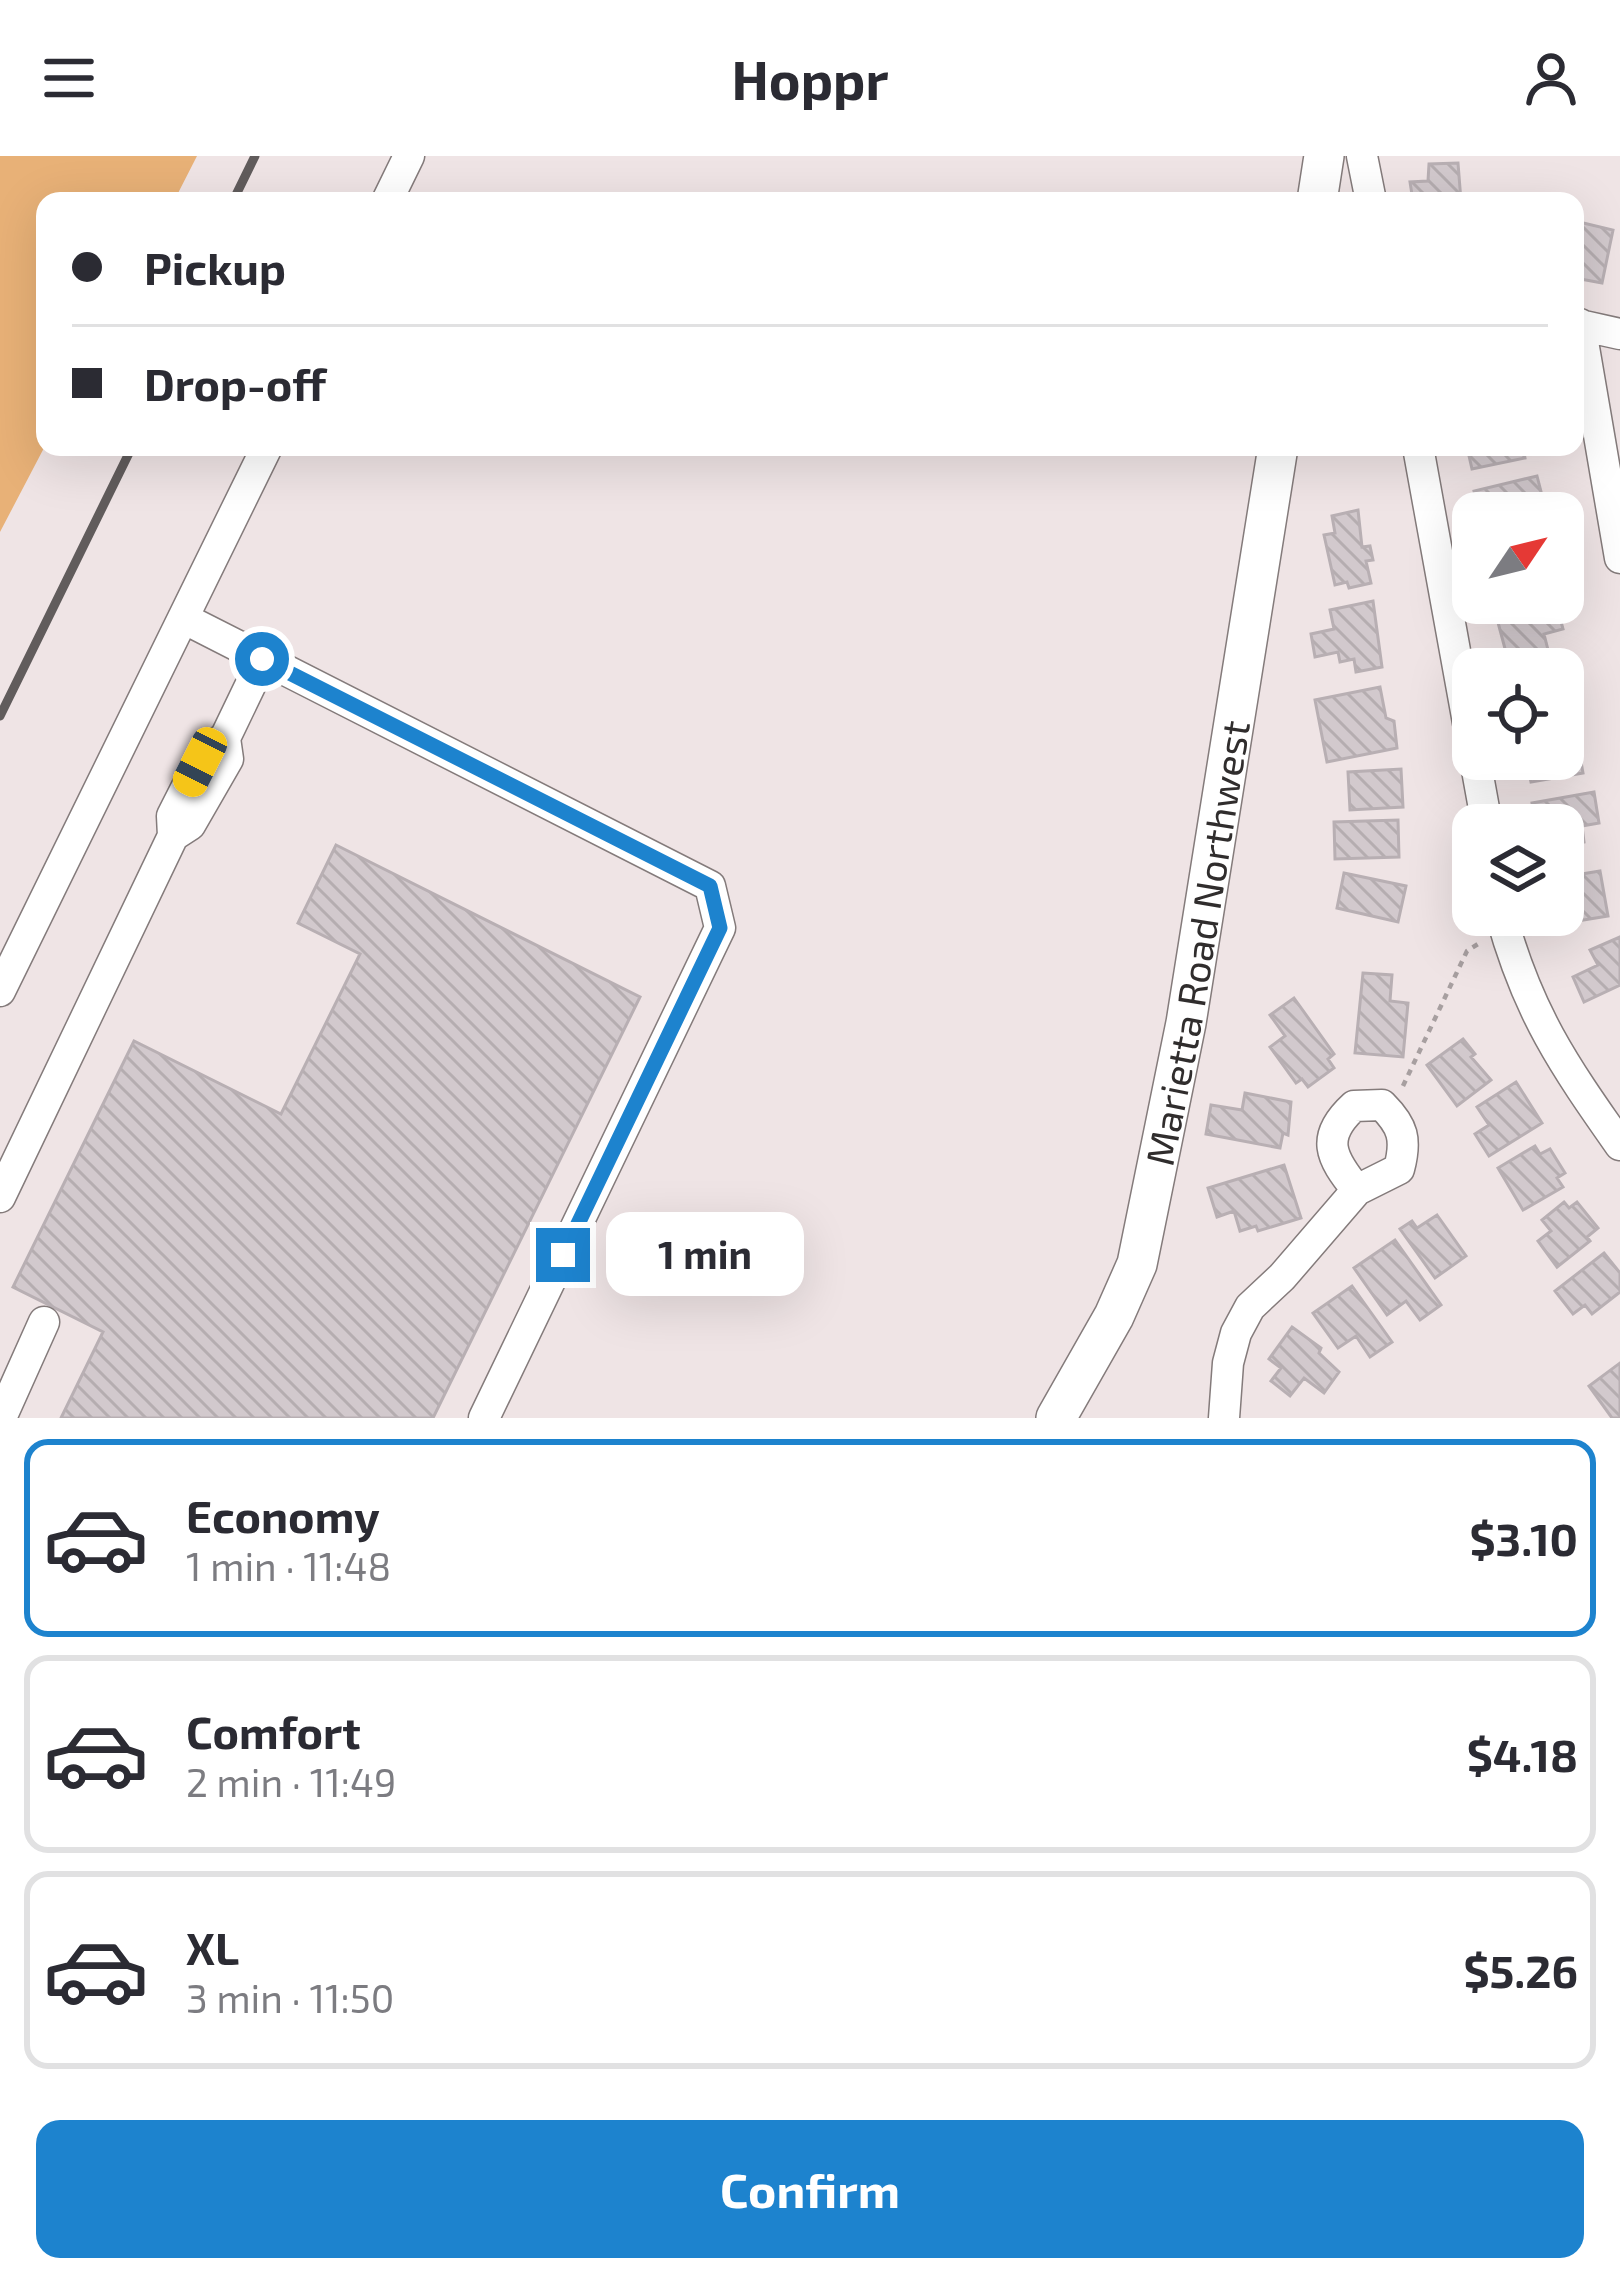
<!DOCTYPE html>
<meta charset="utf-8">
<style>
:root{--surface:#fff;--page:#f2f2f3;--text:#2b2b33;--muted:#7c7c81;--line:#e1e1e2;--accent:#1d83ce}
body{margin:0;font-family:"Exo 2",sans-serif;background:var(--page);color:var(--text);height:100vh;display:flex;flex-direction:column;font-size:45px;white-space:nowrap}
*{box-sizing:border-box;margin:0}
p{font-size:39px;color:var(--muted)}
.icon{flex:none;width:66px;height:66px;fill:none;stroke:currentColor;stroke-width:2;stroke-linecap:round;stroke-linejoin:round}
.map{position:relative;height:1262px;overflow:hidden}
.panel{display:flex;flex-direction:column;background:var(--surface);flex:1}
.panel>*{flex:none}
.guide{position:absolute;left:36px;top:36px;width:1548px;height:264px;border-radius:24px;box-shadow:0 12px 48px #0002;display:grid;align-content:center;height:264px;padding:0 36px;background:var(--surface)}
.needle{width:78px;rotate:55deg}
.tools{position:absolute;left:1452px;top:336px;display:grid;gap:24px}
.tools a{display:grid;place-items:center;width:132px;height:132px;border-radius:24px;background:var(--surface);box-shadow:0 12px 48px #0002;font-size:60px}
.end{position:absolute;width:54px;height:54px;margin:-27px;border:15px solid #1d83ce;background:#fff;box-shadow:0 0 0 6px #fff}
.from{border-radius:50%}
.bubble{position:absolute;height:84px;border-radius:24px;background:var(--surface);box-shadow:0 12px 48px #0002;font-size:39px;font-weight:700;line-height:84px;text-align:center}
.car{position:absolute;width:36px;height:72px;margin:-36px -18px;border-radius:15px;box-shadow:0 0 9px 3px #0007;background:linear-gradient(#f5c518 24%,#345 0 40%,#f5c518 0 76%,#345 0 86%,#f5c518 0)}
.guide b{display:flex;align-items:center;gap:42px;height:114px;font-size:45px}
.guide b+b{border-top:3px solid var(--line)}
.guide i{width:30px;height:30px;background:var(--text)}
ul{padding:21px 0 0;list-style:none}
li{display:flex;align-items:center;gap:36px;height:198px;margin:0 24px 18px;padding:0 12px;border:6px solid var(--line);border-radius:24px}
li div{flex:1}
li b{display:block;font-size:45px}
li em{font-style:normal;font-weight:700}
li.active{border-color:var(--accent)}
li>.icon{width:108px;height:108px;stroke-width:1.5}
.button{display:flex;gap:24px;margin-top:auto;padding:24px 36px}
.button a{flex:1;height:138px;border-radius:24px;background:var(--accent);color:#fff;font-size:48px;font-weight:700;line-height:138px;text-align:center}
header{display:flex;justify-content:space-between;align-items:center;height:156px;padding:0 36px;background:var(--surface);font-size:54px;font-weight:700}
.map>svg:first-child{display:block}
</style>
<header><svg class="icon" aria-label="menu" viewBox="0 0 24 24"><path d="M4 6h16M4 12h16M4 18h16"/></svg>Hoppr<svg class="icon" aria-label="person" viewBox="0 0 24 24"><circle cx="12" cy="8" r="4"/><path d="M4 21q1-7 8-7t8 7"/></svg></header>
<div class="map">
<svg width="1620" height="1262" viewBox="0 0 1620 1262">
<defs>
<pattern id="building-back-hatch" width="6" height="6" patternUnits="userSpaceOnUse" patternTransform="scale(3)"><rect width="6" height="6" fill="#d2c9cd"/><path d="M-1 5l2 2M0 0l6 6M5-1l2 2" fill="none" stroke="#b5adb0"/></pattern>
</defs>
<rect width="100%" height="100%" fill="#efe4e5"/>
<path fill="#e8b177" d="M0,0H197L174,45H45V290L0,376Z"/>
<path fill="url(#building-back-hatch)" stroke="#b8afb3" stroke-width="3" d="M1458,7L1461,45H1413L1410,26L1428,25L1429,8Z
M1575,65L1613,74L1602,127L1575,122Z
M1467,291H1523L1525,302L1472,313Z
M1537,320L1545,351L1525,357H1479L1474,335Z
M1358,354L1362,391L1370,390L1373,404L1366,405L1371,427L1349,432L1347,426L1335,429L1324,379L1335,377L1332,360Z
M1373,445L1382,511L1356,516L1354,503L1340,506L1338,496L1315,501L1311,478L1334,473L1330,454Z
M1539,447H1556L1563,473L1544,478L1548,494L1508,504L1496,459Z
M1380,531L1386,562L1394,565L1397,592L1327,606L1315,544Z
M1575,572L1583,617L1531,626L1526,603H1563V574Z
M1401,613L1403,651L1350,654L1348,616Z
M1594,636L1599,667L1582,670L1584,686L1563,690V669H1536L1532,647Z
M1398,664L1399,701L1335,703L1334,666Z
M336,689L640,841L433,1262H61L103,1176L13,1131L134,885L281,958L360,798L298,767Z
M1600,715L1608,760L1553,769L1552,759H1563V721Z
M1344,717L1406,730L1398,766L1337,752Z
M1620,781V829L1584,846L1573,821L1598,809L1590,794Z
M1363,817L1392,819L1390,845L1408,847L1403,901L1355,897Z
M1294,842L1334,898L1328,903L1334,912L1308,931L1302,923L1296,927L1270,891L1285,880L1270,859Z
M1463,883L1475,898L1471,901L1491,924L1457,950L1427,909Z
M1516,926L1542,967L1489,1000L1475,978L1489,969L1477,951Z
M1245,937L1291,946L1288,979L1283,977L1280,992L1206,978L1211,949L1242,954Z
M1535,990L1540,998L1550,993L1565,1017L1557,1022L1563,1031L1523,1054L1498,1012Z
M1284,1009L1301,1062L1258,1075L1256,1070L1240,1075L1234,1055L1217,1061L1208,1032Z
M1564,1046L1569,1052L1577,1046L1598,1072L1587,1081L1590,1085L1557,1111L1538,1085L1551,1075L1542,1064Z
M1437,1059L1466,1100L1435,1122L1400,1073L1412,1065L1417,1072Z
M1395,1084L1441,1149L1420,1164L1406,1145L1387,1159L1354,1112Z
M1604,1097L1620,1117V1136L1592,1158L1585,1149L1573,1158L1555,1135Z
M1352,1130L1392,1186L1370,1201L1356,1180L1338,1192L1313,1157Z
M1292,1171L1321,1192L1319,1197L1339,1216L1324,1237L1304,1222L1290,1240L1271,1225L1281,1212L1269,1203Z
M1620,1207V1262H1612L1589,1230Z"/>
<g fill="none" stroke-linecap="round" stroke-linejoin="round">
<g stroke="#847b7b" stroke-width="33">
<path id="minor" d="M1362,0L1371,45
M387,45L409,0
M1575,168L1620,178
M1580,168L1620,402
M1418,291L1473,594
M183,462L710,730L720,772L484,1262
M1475,603L1487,669
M173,680L190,669L228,603L225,582L263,503
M1501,759C1528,857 1563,908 1620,989
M0,835L267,291
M0,1041L173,680L172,660L206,593L225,582
M1,1262L44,1166
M1224,1262L1228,1207L1236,1177L1250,1151L1282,1121L1357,1034L1399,1013C1407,983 1403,970 1382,949L1354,950C1320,981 1330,1001 1357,1034"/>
</g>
<g stroke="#847b7b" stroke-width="42">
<g id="major">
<path d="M1317,45L1324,0"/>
<path id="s1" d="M1056,1262L1114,1160L1137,1108L1186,867L1278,291"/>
</g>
</g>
<path stroke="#a79fa0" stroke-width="4.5" stroke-dasharray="6 6" stroke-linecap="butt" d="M1403,930L1467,795L1478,788"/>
<use href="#minor" stroke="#fff" stroke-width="30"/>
<use href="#major" stroke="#fff" stroke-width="39"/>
<path stroke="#615c5c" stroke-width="9" d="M233,45L255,0
M0,560L132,291"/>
</g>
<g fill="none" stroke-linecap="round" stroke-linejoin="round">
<path stroke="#1d83ce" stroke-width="15" d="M262,503L710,730L720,772L563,1099"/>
</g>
<g text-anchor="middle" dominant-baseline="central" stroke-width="10" stroke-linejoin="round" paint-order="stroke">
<g font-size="39" fill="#302d2d" stroke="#efe4e5">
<text stroke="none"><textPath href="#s1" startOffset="501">Marietta Road Northwest</textPath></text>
</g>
</g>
</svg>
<div class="tools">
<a><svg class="needle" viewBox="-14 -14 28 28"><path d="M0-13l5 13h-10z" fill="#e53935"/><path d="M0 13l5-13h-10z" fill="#7c7c81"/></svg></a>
<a><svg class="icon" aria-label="locate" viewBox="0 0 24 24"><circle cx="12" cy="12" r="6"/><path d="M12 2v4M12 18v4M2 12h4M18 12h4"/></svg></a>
<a><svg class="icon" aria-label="layers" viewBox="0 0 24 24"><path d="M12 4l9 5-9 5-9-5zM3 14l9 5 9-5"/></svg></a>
</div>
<i class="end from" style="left:262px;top:503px"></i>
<i class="end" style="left:563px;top:1099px"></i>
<div class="bubble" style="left:606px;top:1056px;width:198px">1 min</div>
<i class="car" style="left:200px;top:606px;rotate:207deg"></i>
<div class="guide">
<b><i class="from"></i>Pickup</b>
<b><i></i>Drop-off</b>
</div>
</div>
<section class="panel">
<ul>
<li class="active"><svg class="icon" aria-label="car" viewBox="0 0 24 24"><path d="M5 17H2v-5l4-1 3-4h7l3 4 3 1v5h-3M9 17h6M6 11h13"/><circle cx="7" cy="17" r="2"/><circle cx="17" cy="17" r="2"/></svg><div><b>Economy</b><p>1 min · 11:48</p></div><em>$3.10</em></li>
<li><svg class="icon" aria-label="car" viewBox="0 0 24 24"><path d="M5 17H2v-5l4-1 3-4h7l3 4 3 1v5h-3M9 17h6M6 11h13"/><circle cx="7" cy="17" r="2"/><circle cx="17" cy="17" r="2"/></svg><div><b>Comfort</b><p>2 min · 11:49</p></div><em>$4.18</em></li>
<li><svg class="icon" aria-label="car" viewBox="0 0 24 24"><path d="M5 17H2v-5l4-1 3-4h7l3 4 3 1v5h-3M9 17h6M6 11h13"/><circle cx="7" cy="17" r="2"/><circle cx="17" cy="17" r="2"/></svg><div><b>XL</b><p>3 min · 11:50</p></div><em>$5.26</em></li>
</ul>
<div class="button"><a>Confirm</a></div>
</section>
